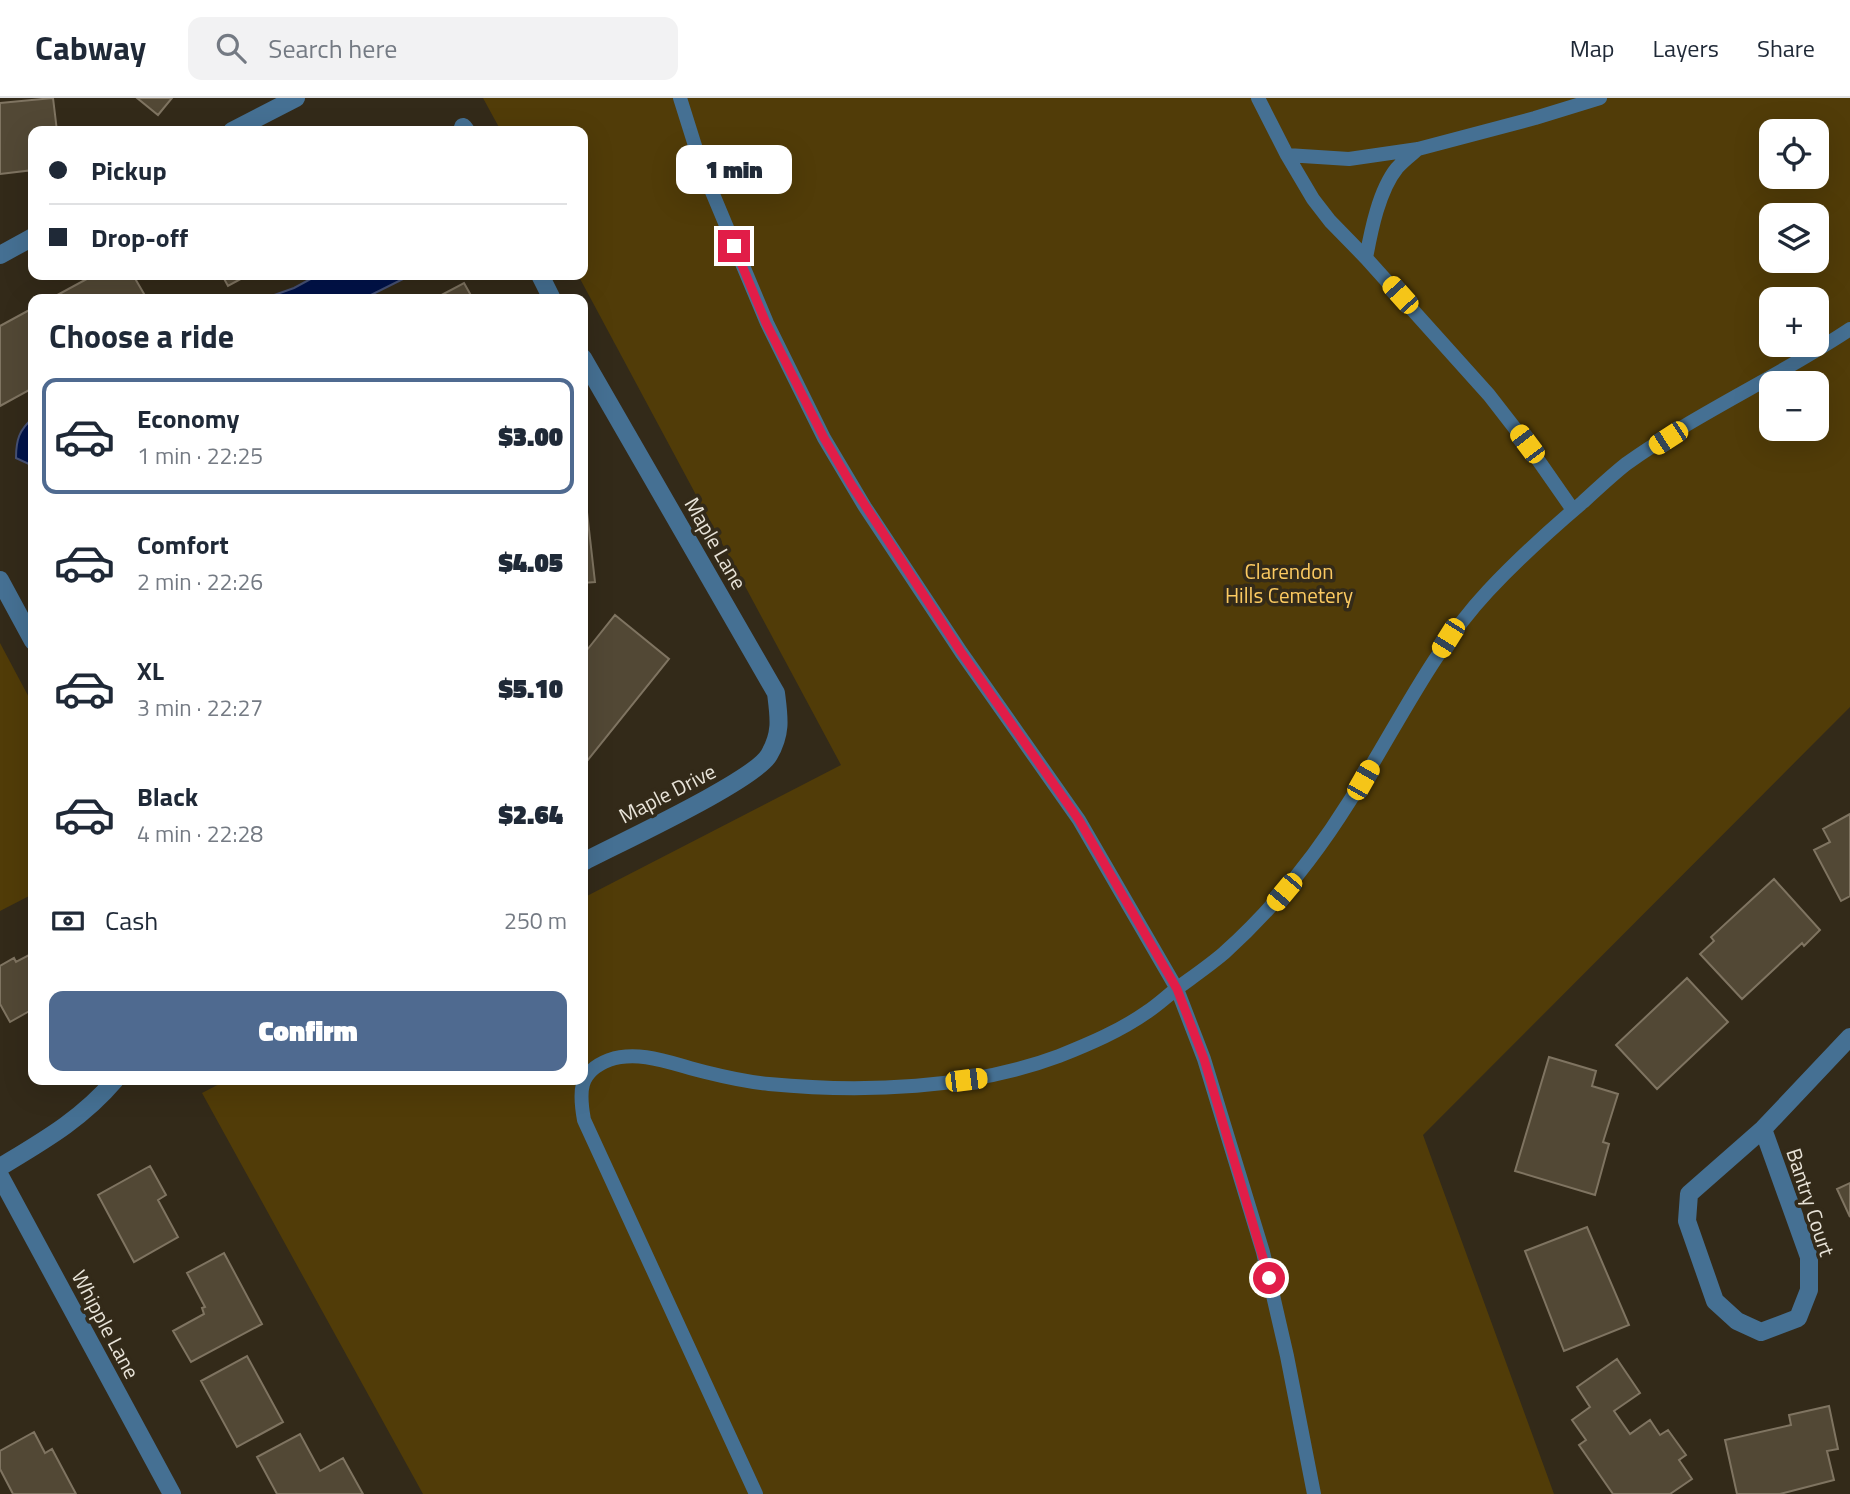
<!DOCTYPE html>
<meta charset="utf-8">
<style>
:root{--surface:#fff;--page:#f2f2f3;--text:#1f2937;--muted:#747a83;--line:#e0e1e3;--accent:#4f6a90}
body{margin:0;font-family:"Titillium Web",sans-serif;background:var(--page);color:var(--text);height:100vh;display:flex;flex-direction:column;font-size:26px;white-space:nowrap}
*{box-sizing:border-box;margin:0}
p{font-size:23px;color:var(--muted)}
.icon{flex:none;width:38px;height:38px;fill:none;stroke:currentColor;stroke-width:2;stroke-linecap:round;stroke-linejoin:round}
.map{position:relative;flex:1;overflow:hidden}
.sheet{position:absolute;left:28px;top:196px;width:560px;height:791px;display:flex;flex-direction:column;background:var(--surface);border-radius:14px;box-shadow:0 7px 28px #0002}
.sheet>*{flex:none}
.top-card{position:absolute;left:28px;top:28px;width:560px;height:154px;border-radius:14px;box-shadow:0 7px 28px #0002;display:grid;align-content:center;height:154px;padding:0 21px;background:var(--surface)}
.fabs{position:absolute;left:1759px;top:21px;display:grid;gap:14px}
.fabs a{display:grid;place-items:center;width:70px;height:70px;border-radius:14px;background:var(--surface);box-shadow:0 7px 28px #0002;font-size:35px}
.end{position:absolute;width:32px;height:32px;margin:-16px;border:9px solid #e11d48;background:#fff;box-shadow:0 0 0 4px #fff}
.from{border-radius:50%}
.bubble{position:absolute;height:49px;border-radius:14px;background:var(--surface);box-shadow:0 7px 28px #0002;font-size:23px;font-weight:800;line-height:49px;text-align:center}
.car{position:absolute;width:21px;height:42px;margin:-21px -10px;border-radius:9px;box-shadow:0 0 5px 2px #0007;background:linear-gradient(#f5c518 24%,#345 0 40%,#f5c518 0 76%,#345 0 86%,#f5c518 0)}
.top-card b{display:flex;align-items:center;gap:24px;height:66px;font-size:26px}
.top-card b+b{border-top:2px solid var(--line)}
.top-card i{width:18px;height:18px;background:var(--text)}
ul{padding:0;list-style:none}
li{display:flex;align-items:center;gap:21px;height:116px;margin:0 14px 10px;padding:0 7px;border:4px solid transparent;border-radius:14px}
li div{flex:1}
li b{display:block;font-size:26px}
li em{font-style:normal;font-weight:800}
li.on{border-color:var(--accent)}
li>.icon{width:63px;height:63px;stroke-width:1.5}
h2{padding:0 21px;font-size:32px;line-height:84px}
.pay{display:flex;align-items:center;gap:18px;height:77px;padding:0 21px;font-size:26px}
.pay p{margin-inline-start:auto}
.cta{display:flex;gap:14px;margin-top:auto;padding:14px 21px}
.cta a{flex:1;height:80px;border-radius:14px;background:var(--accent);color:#fff;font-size:28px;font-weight:800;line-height:80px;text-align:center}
header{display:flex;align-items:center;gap:42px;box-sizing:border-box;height:98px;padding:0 35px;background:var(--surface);border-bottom:2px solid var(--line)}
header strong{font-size:33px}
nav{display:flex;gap:38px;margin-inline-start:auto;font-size:24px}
.search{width:490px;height:63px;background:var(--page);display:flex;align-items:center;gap:18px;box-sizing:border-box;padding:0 24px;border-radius:14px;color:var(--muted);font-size:26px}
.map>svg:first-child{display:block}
</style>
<header>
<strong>Cabway</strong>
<div class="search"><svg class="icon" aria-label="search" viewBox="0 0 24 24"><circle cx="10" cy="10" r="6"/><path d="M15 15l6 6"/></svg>Search here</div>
<nav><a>Map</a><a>Layers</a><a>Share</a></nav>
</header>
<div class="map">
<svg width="1850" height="1396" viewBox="0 0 1850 1396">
<rect width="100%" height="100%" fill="#332a19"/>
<path fill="#513c08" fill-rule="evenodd" d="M483,0H1850V609L1423,1037L1554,1396H423L202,995L227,982H583V800L841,667L578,177H583V33H501ZM1771,33H1816V79H1771ZM1771,117H1816V163H1771ZM1771,201H1816V247H1771ZM1771,285H1816V331H1771Z
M0,545L33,607V796L0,813Z"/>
<path fill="#01134a" stroke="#465175" stroke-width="2" d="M318,177H411L363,201H263L294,190Z
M33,320V368L16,360C16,342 19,332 33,320Z"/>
<path fill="#524835" stroke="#7f7461" stroke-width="2" d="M53,0L57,33H33V72L0,76V5Z
M137,0H172L158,17Z
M94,177H133L147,201H50Z
M222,177H248L228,188Z
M464,185L473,201H434Z
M33,210V290L0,308V228Z
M587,414L595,484L583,485V415Z
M615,517L669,561L583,668V557Z
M1850,716V798L1841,803L1814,752L1830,744L1823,731Z
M1774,781L1820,832L1804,848L1802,845L1742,901L1700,856L1714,843L1711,839Z
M33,855V911L10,924L0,906V868L14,860L16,864Z
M1687,880L1728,924L1657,991L1616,947Z
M1549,959L1596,973L1592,988L1618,996L1603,1044L1609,1046L1595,1097L1515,1073Z
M150,1068L166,1097L158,1102L178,1139L134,1164L98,1097Z
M1850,1085V1119L1837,1091Z
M1587,1129L1629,1227L1564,1253L1525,1153Z
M224,1155L262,1226L191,1264L173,1233L204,1216L202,1210L205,1209L187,1175Z
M247,1258L283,1324L237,1349L201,1283Z
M1617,1261L1640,1295L1614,1313L1630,1336L1650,1322L1660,1337L1668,1332L1686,1357L1679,1362L1692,1381L1670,1396H1613L1579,1347L1586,1342L1572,1322L1590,1309L1577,1289Z
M1829,1308L1838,1351L1827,1353L1834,1382L1780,1396H1737L1725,1342L1791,1327L1789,1317Z
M34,1334L45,1355L52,1351L76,1396H13L0,1371V1353Z
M300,1336L320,1373L343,1360L363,1396H277L257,1359Z"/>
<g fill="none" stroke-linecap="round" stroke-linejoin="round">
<path stroke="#457093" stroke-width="14" d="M680,0L702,70L767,225L824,340L865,409L961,554L1079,722L1177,891L1204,961L1263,1154L1287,1258L1314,1396
M1258,0L1287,57L1313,101L1330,123L1366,160L1489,297L1527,346L1573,412
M1287,57L1349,61L1418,51L1535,20L1600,0
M1366,160C1371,133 1379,92 1397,70C1403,63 1411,57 1418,51
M756,1396L584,1022C579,994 578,974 609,962C640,951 675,967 705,974C725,979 748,984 769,986C863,995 971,991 1059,958C1089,946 1120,933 1147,914C1158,907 1168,897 1179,889C1194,878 1210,867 1224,855C1273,811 1314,760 1349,704C1395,633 1430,555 1488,493C1518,461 1550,432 1583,404C1597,391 1611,378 1626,366C1697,315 1778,279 1850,231"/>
<path stroke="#457093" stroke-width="18" d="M463,29L466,33
M232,33L296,0
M0,157L33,139
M540,177L552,201
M583,260L776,595C779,619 782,635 769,657C754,683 617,746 583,764
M0,482L33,543
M1763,1031L1809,1159V1192L1798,1220L1761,1234L1737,1223L1715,1203L1687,1123L1689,1096L1763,1031L1850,939
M0,1069C43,1043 82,1021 115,982
M0,1078L172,1396"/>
</g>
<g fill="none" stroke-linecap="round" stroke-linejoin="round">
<path stroke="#e11d48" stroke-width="9" d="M734,148L766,225L824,340L851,386L961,554L1079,722L1177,891L1204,961L1269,1180"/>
</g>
<g text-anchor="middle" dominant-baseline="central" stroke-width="7" stroke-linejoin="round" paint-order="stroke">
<g font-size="21" fill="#e8e3d8" stroke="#332a19">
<text transform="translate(716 445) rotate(60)">Maple Lane</text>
<text transform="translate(667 695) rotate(-27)">Maple Drive</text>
<text transform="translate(1811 1104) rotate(72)">Bantry Court</text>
<text transform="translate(106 1226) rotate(62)">Whipple Lane</text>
</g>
<g font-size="21" fill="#fcca61" stroke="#332a19">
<text x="1289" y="473">Clarendon<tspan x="1289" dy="24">Hills Cemetery</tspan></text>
</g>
</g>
</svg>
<div class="fabs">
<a><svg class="icon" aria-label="locate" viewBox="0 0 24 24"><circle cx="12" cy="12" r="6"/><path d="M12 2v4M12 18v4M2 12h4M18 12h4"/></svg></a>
<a><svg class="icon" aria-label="layers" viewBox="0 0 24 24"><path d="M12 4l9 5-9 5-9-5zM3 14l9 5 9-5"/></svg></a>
<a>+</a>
<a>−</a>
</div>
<i class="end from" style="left:1269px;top:1180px"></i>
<i class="end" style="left:734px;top:148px"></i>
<div class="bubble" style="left:676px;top:47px;width:116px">1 min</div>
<i class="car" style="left:1400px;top:197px;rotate:318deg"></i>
<i class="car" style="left:1668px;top:340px;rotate:237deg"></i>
<i class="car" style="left:1527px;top:346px;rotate:323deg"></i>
<i class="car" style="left:1448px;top:540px;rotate:212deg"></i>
<i class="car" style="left:1363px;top:682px;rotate:30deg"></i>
<i class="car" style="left:1284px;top:794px;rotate:220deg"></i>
<i class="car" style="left:966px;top:982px;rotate:83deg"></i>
<div class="top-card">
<b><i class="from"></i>Pickup</b>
<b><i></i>Drop-off</b>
</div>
<section class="sheet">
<h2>Choose a ride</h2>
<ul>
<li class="on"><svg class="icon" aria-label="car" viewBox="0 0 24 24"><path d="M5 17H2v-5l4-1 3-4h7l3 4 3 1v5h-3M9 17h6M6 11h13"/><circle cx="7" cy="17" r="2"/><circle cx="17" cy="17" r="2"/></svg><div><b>Economy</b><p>1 min · 22:25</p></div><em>$3.00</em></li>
<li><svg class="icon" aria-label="car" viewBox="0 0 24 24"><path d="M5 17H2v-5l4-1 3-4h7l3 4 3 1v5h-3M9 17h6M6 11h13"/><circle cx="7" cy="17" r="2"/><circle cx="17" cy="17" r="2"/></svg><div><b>Comfort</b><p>2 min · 22:26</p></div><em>$4.05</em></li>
<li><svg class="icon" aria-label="car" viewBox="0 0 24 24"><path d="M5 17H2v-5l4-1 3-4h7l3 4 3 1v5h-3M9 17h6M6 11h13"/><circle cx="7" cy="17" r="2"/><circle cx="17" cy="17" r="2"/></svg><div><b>XL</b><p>3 min · 22:27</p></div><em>$5.10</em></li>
<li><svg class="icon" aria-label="car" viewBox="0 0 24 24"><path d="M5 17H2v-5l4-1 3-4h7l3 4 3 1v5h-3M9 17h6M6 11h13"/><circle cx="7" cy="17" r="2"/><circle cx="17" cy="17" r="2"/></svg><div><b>Black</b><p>4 min · 22:28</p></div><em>$2.64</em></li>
</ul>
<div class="pay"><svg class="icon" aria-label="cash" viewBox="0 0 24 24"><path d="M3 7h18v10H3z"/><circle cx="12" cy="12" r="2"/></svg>Cash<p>250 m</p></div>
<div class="cta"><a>Confirm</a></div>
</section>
</div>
